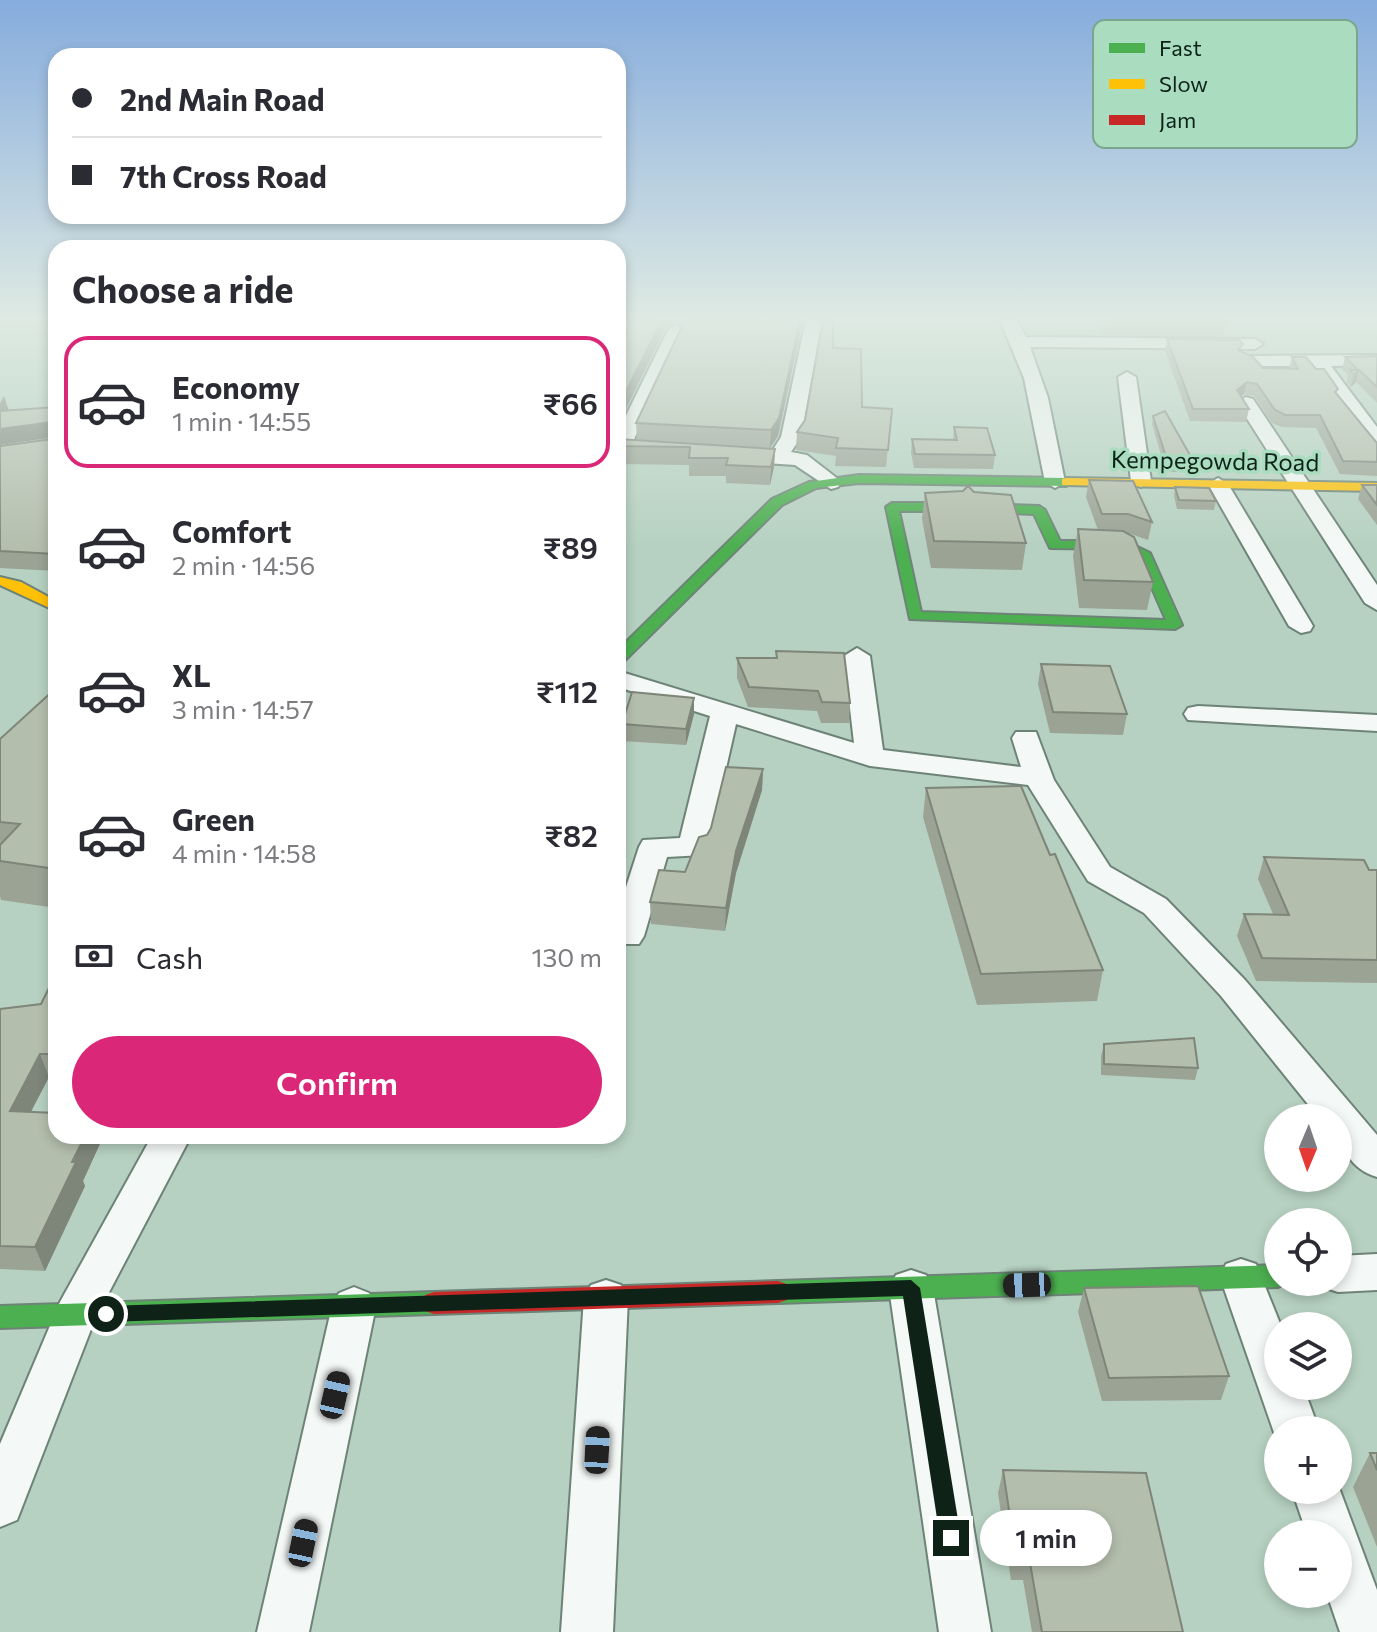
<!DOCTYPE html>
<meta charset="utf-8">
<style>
:root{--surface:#fff;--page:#f7f7f7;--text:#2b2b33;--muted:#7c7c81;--line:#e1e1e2;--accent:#db2777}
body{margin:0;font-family:Commissioner,sans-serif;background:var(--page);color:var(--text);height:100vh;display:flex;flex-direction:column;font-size:30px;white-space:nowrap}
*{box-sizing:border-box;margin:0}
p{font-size:26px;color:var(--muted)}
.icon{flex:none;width:44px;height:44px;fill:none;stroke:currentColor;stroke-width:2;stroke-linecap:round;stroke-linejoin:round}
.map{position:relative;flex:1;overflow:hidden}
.sheet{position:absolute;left:48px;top:240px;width:578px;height:904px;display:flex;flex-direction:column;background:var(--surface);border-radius:24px;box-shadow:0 4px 12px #0003}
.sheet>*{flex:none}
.hud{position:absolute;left:48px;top:48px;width:578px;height:176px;border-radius:24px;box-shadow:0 4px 12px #0003;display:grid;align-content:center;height:176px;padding:0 24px;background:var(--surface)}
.needle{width:52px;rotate:182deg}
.tools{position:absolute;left:1264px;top:1104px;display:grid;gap:16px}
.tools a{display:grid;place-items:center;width:88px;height:88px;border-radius:50%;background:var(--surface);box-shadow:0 4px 12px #0003;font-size:40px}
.end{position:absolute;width:36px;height:36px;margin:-18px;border:10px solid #0e2218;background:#fff;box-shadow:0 0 0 4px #fff}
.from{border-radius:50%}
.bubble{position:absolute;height:56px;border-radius:28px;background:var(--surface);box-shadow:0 4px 12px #0003;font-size:26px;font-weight:600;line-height:56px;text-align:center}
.car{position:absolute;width:24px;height:48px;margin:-24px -12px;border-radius:10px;box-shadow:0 0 6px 2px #0007;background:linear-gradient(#222 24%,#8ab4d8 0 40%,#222 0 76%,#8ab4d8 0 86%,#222 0)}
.hud b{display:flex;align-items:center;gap:28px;height:76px;font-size:30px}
.hud b+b{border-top:2px solid var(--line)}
.hud i{width:20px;height:20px;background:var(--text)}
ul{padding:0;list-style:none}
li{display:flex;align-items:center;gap:24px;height:132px;margin:0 16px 12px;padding:0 8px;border:4px solid transparent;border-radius:24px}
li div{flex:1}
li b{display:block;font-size:30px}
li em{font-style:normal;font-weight:600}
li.active{border-color:var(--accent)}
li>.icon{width:72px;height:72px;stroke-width:1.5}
h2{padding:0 24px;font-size:36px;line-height:96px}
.pay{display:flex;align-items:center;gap:20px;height:88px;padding:0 24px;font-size:30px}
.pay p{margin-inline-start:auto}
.cta{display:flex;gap:16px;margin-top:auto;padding:16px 24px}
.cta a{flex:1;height:92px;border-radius:48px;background:var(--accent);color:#fff;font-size:32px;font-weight:600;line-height:92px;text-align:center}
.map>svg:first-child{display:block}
</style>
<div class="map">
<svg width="1377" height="1632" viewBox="0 0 1377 1632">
<rect width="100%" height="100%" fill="#b6d1c1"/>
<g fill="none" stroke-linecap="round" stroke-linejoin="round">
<g stroke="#6e8378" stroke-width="4">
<path id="street" d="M806,320H822L801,437L791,452L807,455L838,479L841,483L838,487L831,489L795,465L733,461L723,455L733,449L772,451L781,437Z
M1000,320H1016L1026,337L1255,339L1263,344L1255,349L1030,347L1048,398L1065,482L1055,488L1045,482L1024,378Z
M676,325L684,330L630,448L618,453V432L668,330Z
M1377,355V365L1331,366L1377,427V446L1370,444L1313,366H1247L1238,361L1247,356Z
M1127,372L1136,377L1151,481L1141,487L1131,481L1118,377Z
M1246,397L1253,399L1377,585V610L1365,603L1237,403Z
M1218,478L1228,484L1313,626L1310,631L1301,633L1289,626L1208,484Z
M857,648L870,656L883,750L1021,767L1012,738L1016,732H1036L1054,780L1110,867L1166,899L1245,980L1377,1135V1177C1350,1169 1338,1145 1338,1118H1319L1221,996L1144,913L1088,881L1028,785L870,766L736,724L708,848L704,855L667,857L644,936L639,944H618V912L639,847L643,840L680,838L710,716L618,687V671L854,743L844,656Z
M1198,706L1377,715V731L1188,720L1184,714L1188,708Z
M152,1136H191L95,1319L17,1520L0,1527V1444L60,1302Z
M1377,1254V1290L1338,1292L1323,1287L1321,1282H1338V1256Z
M1241,1259L1256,1264L1281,1326L1278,1386H1303L1319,1430H1278V1444L1220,1277L1226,1264Z
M911,1270L926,1275L933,1288L991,1632H939L889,1288L896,1275Z
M606,1280L621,1285L628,1298L613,1632H561L584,1298L591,1285Z
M354,1287L369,1293L376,1306L309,1632H257L332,1306L339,1293Z
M1338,1485L1377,1590V1632H1340L1327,1594H1338V1534H1307L1292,1490H1338Z"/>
</g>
<g stroke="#6e8378" stroke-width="4">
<path id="fast" d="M859,475L1066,478L1072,482L1066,486L859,483L816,488L782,505L623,662L618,664V650L772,499L809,482Z
M892,503H949L955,507L949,511H899L921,612L1166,620L1139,558L1122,549L1050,548L1034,514L982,512L976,508L982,504L1039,506L1045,510L1060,541H1125L1150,553L1182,625L1175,629L910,619L886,507Z
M1278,1265V1282H1288L1278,1287L778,1303L769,1300L765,1292L769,1284L778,1281Z
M434,1292L443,1295L447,1303L443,1311L434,1314L0,1328V1306Z"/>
</g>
<g stroke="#6e8378" stroke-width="4">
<path id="slow" d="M1066,478L1377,483V491L1062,485V479Z
M0,577L21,582L56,601V611L0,585Z"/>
</g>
<g stroke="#6e8378" stroke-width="4">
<path id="jam" d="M778,1281L787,1284L791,1292L787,1300L778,1303L434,1314L425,1311L421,1303L425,1295L434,1292Z"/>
</g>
<use href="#street" fill="#f4f8f6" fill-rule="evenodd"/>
<use href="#fast" fill="#4caf50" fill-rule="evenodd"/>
<use href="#slow" fill="#ffc107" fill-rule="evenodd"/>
<use href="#jam" fill="#c62828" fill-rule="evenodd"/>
</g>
<path fill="#9ba395" d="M0,320H56V326H1L0,327Z
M618,320H803L778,436L770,448L637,440L636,423L682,326L678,322L665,329L618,425Z
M1095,320H1225L1226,321L1223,336L1104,335Z
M1167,339L1241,352L1263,368L1289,369L1292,357L1337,394L1377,443V476L1340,474L1316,428L1282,427L1272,423L1254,396L1244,394L1241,397L1249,409L1246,422L1190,421L1165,351Z
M833,348L862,407L892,409L886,467L835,466L836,456L796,450L797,432L805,420Z
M1377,356V403L1356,382L1351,387L1347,382L1348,375L1342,369L1345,357Z
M56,407V571L0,568V446L52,439L53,437L8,410Z
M1153,416L1195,464L1193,472H1166L1152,424Z
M954,427L995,455L993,469L914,468L911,453L912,439L953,440Z
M618,439L775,449L774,467L770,485L726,483V476H689V465L618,464Z
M1089,480L1152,522L1148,540L1125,532L1153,582L1147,610L1079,608L1073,556L1078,529L1098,530L1086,497Z
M1362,485H1377V525L1358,499Z
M1175,487L1216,501L1214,510L1177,509L1174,496Z
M925,493L1026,543L1022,570L931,568L922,519Z
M737,658L850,703L849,723H821L817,711L748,707L737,678Z
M1041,664L1127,714L1123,735L1050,733L1038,684Z
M56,688V908L1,900L0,896V739Z
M694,698V714L686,745L622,741V724Z
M763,769L762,790L736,873L725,931L651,924L650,902L685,872L707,835Z
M926,788L1050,855L1103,970L1097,1001L977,1005L923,817Z
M1264,857L1377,870V983L1256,981L1237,936L1244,914H1273L1258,879Z
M56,978V1077H49L31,1112L56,1136H103V1137L83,1181L85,1186L45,1271L0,1269V1009L41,1004Z
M1104,1044L1198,1068L1195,1080L1101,1075V1056Z
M1084,1288L1229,1376L1221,1400L1102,1401L1078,1312Z
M1370,1453H1377V1547L1353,1487Z
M1003,1470L1183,1632H1032L1023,1580H1011L998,1493Z"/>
<path fill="#7e8579" d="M662,320H678V322L665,329L618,425V407Z
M800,320H803L778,436L770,448L771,430Z
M1359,370L1356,382L1351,387L1354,375Z
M1247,382L1244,394L1234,402L1237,390Z
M4,396L9,411L0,424V403Z
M52,422L56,437L0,445V429Z
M775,449L774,467L770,485L771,467Z
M694,698V714L686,745V729Z
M763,769L762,790L736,873L725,931L726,908L736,851Z
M621,867L622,889L618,908V882Z
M40,1054L49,1077L19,1134L10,1111Z
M85,1136H103V1137L83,1181L85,1186L45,1271L35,1247Z"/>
<path fill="#b4bead" stroke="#7e8579" stroke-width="2" d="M618,320H662L618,407Z
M685,320H800L779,418L771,430L636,423Z
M823,320H833V348L861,349L862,407L892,409L888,450L836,448L838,438L797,432L805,420Z
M1106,320H1225L1226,321Z
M1167,339L1239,340L1243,344L1238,350L1253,357L1263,368L1298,369L1292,357H1306L1316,369H1324L1338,389L1335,392L1377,443V462L1343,461L1320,415H1285L1275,410L1257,384L1247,382L1237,390L1249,409H1193Z
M1377,356V387L1359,370L1354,375L1350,370H1358L1345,357Z
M56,407V554L0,551V446L52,439L55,424L52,422L0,429V411Z
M1165,411L1195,464L1168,463L1153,416Z
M954,427L987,428L995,455L915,454L912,439L957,440Z
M618,439L775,449L771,467L726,465L728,458H689L690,447L618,446Z
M1089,480L1133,481L1152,522L1128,514H1102Z
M1362,485H1377V505Z
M968,486L974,492L1011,495L1026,543L934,541L925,493L963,491Z
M1175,487L1209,488L1216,501L1179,500Z
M1078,529L1123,531L1134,537L1153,582L1084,580Z
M776,651L844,653L850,703L822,702L818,691L749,687L737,658H777Z
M1041,664L1110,666L1127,714L1053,712Z
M56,688V869L0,861V845L20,824L0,822V739Z
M632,692L694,698L686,729L622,724Z
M726,767L763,769L736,851L726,908L650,902L659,870L685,872L699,837L707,835L711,828Z
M1021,786L1050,855L1055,854L1103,970L981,974L926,788Z
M1264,857L1364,860L1369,870H1377V960L1262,958L1244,914L1289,915Z
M618,867H621L618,882Z
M54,978H56V1053L55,1054H40L10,1111L56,1113V1136H85L72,1162H76L35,1247L0,1246V1009L41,1004Z
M1194,1038L1198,1068L1104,1064V1044Z
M1198,1286L1229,1376L1109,1378L1084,1288Z
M1370,1453H1377V1470Z
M1003,1470L1146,1473L1183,1632H1042L1029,1557H1016Z"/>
<linearGradient id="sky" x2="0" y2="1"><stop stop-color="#86acdd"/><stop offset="0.58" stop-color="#deeae3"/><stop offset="1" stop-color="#deeae3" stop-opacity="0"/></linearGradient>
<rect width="1377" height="548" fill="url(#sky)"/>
<path fill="#0e2218" d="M911,1280L920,1288L961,1538L958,1546L951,1549L943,1546L940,1538L903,1296L106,1322L97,1314L106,1306Z"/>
<g text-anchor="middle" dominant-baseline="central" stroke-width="7" stroke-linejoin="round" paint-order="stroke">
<g font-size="24" fill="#0e2218" stroke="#aaddbf">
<text transform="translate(1215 460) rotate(1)">Kempegowda Road</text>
</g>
</g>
<rect x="1093" y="20" width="264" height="128" rx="12" fill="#aaddbf" stroke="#7ba58d" stroke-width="2"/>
<rect x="1109" y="43" width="36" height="10" fill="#4caf50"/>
<rect x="1109" y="79" width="36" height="10" fill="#ffc107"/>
<rect x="1109" y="115" width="36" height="10" fill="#c62828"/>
<g font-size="22" fill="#0e2218">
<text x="1159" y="56">Fast</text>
<text x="1159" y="92">Slow</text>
<text x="1159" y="128">Jam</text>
</g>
</svg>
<div class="tools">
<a><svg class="needle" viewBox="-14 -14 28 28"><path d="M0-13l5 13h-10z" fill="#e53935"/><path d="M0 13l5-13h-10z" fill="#7c7c81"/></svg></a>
<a><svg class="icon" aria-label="locate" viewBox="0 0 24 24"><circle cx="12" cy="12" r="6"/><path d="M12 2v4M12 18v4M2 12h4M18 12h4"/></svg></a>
<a><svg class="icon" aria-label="layers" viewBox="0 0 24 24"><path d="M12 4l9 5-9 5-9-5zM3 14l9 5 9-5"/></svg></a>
<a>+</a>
<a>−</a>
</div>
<i class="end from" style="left:106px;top:1314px"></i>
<i class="end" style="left:951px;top:1538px"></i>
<div class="bubble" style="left:980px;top:1510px;width:132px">1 min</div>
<i class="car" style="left:1027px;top:1285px;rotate:268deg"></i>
<i class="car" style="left:335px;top:1395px;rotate:13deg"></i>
<i class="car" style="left:597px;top:1450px;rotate:3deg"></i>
<i class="car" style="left:303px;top:1543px;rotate:12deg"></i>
<div class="hud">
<b><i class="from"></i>2nd Main Road</b>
<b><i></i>7th Cross Road</b>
</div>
<section class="sheet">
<h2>Choose a ride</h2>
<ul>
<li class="active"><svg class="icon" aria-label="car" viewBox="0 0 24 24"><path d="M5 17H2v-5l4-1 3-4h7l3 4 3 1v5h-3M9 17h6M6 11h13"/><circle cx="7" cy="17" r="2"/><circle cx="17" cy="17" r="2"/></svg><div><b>Economy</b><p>1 min · 14:55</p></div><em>₹66</em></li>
<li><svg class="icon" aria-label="car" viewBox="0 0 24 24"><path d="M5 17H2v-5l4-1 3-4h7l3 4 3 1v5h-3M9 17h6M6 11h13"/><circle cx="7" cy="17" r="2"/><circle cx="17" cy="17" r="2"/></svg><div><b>Comfort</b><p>2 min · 14:56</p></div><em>₹89</em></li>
<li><svg class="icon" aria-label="car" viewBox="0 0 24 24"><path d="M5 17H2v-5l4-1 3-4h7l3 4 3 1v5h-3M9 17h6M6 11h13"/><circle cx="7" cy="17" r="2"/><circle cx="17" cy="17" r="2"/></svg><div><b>XL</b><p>3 min · 14:57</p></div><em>₹112</em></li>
<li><svg class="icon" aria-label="car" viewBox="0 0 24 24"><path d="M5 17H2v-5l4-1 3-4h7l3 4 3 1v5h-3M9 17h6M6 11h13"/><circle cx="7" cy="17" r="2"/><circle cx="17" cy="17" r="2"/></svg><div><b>Green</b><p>4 min · 14:58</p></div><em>₹82</em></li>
</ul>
<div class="pay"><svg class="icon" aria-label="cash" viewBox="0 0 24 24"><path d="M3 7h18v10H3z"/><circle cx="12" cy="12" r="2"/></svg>Cash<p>130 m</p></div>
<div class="cta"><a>Confirm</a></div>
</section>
</div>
